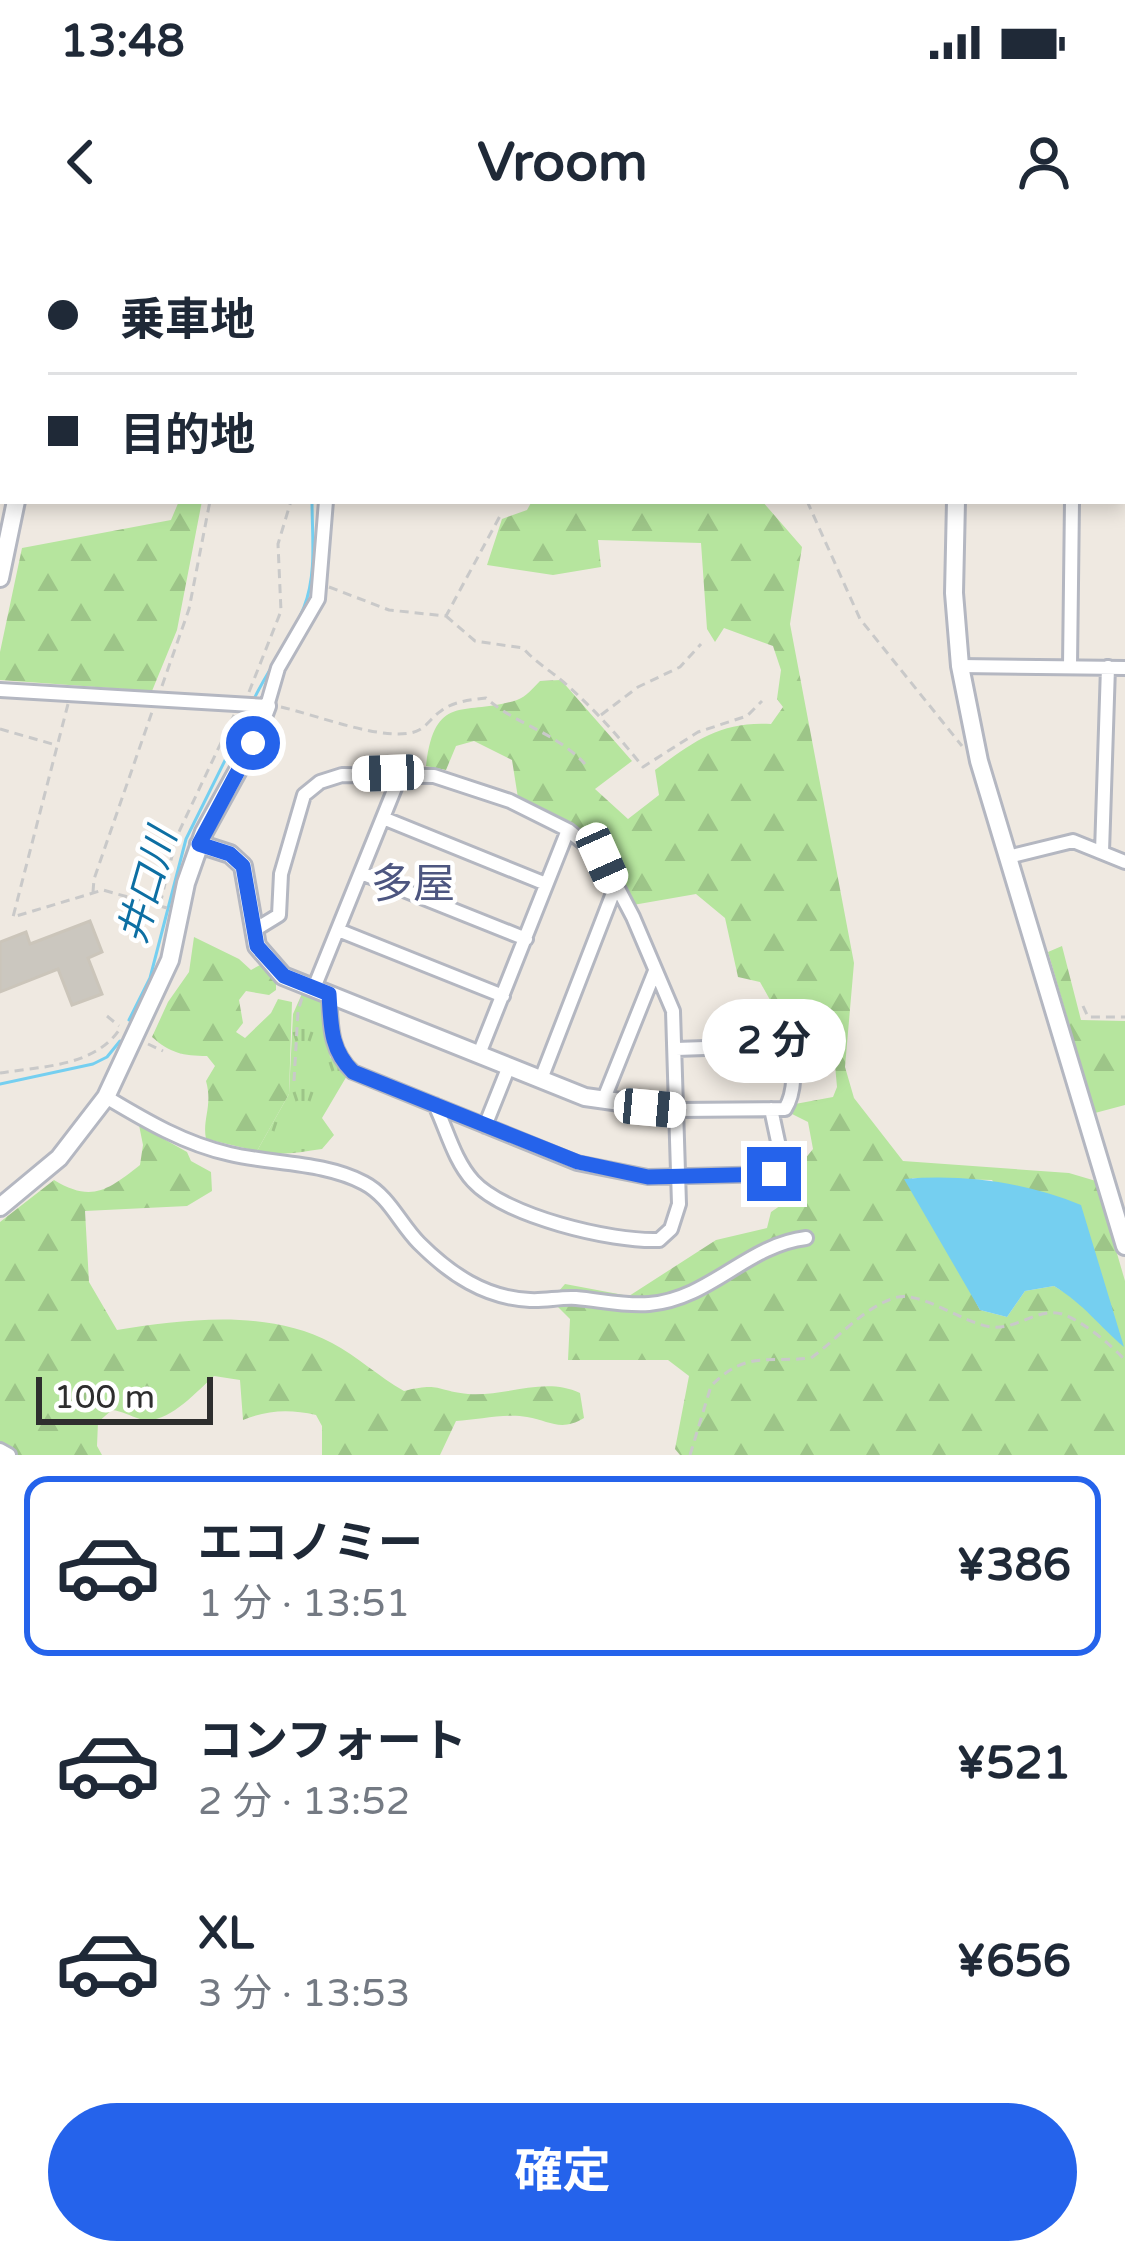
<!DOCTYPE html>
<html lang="ja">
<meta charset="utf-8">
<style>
:root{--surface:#fff;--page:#f2f2f3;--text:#1f2937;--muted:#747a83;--line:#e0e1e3;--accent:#2563eb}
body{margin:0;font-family:"Varela Round","Noto Sans JP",sans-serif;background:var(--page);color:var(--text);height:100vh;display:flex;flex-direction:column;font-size:45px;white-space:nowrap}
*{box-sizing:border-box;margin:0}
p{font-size:39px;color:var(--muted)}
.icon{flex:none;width:66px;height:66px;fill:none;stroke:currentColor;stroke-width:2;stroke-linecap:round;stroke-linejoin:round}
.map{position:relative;height:1215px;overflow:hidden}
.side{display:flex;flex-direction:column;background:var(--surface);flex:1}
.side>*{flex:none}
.hud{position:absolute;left:0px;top:0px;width:1125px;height:264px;box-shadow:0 6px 18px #0003;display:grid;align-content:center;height:264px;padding:0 48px;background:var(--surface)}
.scale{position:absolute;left:36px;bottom:30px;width:177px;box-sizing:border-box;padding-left:12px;border:6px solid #2e2e2e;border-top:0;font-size:33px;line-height:42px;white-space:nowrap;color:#2e2e2e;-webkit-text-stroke:9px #fff;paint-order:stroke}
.end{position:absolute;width:54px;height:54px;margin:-27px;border:15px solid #2563eb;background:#fff;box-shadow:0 0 0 6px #fff}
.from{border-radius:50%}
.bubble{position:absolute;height:84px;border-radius:42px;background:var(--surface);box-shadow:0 6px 18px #0003;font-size:39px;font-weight:700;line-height:84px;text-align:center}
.car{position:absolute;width:36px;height:72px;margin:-36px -18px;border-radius:15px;box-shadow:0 0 9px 3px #0007;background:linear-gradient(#fff 24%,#345 0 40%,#fff 0 76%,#345 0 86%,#fff 0)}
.hud b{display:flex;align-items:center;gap:42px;height:114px;font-size:45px}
.hud b+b{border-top:3px solid var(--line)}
.hud i{width:30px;height:30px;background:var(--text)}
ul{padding:21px 0 0;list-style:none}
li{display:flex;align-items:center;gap:36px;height:180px;margin:0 24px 18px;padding:0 24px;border:6px solid transparent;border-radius:24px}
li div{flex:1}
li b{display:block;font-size:45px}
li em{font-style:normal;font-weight:700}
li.on{border-color:var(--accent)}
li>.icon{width:108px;height:108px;stroke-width:1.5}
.cta{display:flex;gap:24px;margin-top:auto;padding:24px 48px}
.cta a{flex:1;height:138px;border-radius:72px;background:var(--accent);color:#fff;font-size:48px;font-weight:700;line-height:138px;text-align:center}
.status{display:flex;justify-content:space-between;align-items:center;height:84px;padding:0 60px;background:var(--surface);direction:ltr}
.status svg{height:33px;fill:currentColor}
header{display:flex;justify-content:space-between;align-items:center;height:156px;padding:0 48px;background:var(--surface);font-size:54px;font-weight:700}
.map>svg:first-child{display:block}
</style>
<div class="status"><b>13:48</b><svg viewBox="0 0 49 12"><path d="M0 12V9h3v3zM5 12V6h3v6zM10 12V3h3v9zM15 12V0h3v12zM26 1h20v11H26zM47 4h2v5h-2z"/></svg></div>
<header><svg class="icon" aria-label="back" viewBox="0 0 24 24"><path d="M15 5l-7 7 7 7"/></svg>Vroom<svg class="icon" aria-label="person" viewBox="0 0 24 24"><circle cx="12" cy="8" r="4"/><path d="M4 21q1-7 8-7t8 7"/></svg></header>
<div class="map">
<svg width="1125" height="1215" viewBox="0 0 1125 1215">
<defs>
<pattern id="grass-tufts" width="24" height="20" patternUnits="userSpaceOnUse" patternTransform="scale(3)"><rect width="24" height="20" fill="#b6e59e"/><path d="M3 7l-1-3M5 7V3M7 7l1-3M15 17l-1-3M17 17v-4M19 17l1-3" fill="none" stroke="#9dc588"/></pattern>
<pattern id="forest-firs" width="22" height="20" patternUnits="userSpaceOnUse" patternTransform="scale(3)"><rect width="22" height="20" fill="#b6e59e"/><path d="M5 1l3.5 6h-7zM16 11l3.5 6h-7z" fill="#9dc588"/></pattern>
</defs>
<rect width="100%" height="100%" fill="#efe9e1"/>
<path fill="url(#grass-tufts)" d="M304,749L324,760L330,817L348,834L322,878L334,895L322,909C300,912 278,917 257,911L289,854L293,774Z"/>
<path fill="url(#forest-firs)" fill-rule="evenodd" d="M179,261H202L177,390L152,451L0,440V412L22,308L171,280Z
M532,261H762L802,307L790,384L854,723L845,827L854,858L903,921L1069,933L1096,941L1125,1041V1215H680L675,1209L689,1136L668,1120H568L570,1079L551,1060L565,1044L629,1056L716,1000L767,988L771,972L790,959L791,936L813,909L808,882L792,874L795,864L833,857L837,847L835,825L803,812L800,790L774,767L760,742L738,737L725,678L696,654L633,665L608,612L518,558L512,520L474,501L456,506L446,530L426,526C435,451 465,477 517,460C526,457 533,448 540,441L561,440L632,521L595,549L628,579L659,555L655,530C694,501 721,481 771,484L783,467L777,459L781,430L773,406L724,388L715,402L707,389L701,303L598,300L601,327L553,335L487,325L502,279L527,270ZM912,938L992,940L1102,1087L1084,1064L1054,1046L1025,1051L1007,1077L980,1070Z
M194,697L239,719L251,730L260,725L276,742V750L269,755L246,751L239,760L243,783L236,792L245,798L271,773L278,759L292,762L289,854L257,911L206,899C202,879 213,866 206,841L215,826L207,816C183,816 170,813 152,797L168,762L189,732Z
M1062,706L1081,780L1125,781V865L1095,873L1048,712Z
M139,885L187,912L191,921L211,932L212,951L187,966L85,971L89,1042L117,1090C186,1079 268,1069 332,1103C357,1116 379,1137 404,1151C441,1142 436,1151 468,1154C506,1157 544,1136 580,1153L584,1178C561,1192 550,1181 527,1177C505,1173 478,1180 456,1181L440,1215H322V1186L316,1175C289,1169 268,1170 243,1180L240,1140L214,1136C196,1152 166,1187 140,1179C130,1176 122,1171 112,1170L98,1182L97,1206L102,1215H17L0,1206V982L54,940C92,963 108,950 140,925L143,905Z"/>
<path fill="#75cff0" d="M904,939C965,934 1024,942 1081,965L1124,1107C1098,1085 1085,1065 1054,1046L1025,1051L1007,1077L980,1070Z"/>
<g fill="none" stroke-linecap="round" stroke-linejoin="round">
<path stroke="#75cff0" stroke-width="3" d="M253,461C268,429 291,400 304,367C317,334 312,296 312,261
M129,780L150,738L186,599L250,470
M0,844L93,824L107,817L120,801"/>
</g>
<path fill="#cbc7bf" stroke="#cbc5ba" stroke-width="3" d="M90,681L102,712L88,718L102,754L72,765L58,729L0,752V702L26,692L30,704Z"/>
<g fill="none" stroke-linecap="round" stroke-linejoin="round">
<g stroke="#b4b7c1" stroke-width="18">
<path id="street" d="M378,0L384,3
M1122,37H1125
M0,62L3,63
M1122,210H1125
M0,248H3
M960,426L1125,428
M1070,426L1072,261
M0,450L267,466L278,428L318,359L326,261
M383,578L546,644
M1102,612L1108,427
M1008,617L1073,601L1125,622
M361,633L526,699
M338,690L503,756
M253,691L279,675L281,634L304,555L320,542L342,535L434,536L510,561L568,590L602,618L633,677L673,771L679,964L671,989L659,1000C611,1002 505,976 473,941C454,920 447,890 435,865
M314,748L401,533
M329,754C331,785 329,810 353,832L577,923L648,937L774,934L783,925L771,869
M676,809L792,805C794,825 796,852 785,869L677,870
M479,814L568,590
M541,839L615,648
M106,857C146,881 185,904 230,914C272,924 325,922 364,943C389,956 400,984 419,1003C450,1034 485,1058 530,1060C545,1061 560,1057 576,1058C600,1060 624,1066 649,1064C710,1059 747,1005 806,998
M603,861L655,731
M485,886L509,826
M0,1210L9,1215"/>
</g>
<g stroke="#b4b7c1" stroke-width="22">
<path id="secondary" d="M73,3L74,0
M959,3V0
M956,261L954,353L960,426L979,521L1125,1006
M0,338L16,261
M199,604L230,614L243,626L257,706L283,736L585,857L677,870
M0,967L59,918L106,857L170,720L186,643L204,592L253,503L267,466"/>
</g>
<path stroke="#c9c9c9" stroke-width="3" stroke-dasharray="9 6" stroke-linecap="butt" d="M554,0L555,3
M195,3L196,0
M807,261L860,379L962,506
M329,347L389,370L446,376L500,276
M446,376L475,401L523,408C537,424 553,432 568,446C596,471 620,498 643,527L698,492L747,476L762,461
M162,446L189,369L210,261
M249,452L281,371L278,304L291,261
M68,464L13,677L103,650L167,668
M281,467C314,474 391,505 419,490C428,485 433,476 441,471C454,461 470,460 486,458C518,486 554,491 585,524
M601,475L638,447L680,427L701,404
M0,489L56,505
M93,652L94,639L152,472
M160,664L177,596L235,473
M1083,766L1088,777H1125
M107,776L119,786
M148,804L163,811
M0,833C43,826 96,827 121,787
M294,841L298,771L302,758
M690,1215L711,1146C746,1110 768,1123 811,1118C839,1098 860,1070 894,1058C920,1049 963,1084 992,1087C1017,1090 1041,1065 1065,1075C1086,1084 1109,1103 1125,1120"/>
<use href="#street" stroke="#fff" stroke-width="12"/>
<use href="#secondary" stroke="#fff" stroke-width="16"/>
</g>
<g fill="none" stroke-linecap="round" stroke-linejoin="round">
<path stroke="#2563eb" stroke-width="15" d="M253,503L199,604L230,614L243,626L257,706L284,736L329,754C331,785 330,809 353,832L578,922L648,937L774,934"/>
</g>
<g text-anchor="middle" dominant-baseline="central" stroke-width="9" stroke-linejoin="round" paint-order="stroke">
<g font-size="39" font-style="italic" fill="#0d6fa3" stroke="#fff">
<text transform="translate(148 646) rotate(-74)">井口川</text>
</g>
<g font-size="42" fill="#4d5680" stroke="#fff">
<text x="413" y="644">多屋</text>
</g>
</g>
</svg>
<div class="scale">100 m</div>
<i class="end from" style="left:253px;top:503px"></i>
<i class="end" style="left:774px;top:934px"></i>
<div class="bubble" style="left:702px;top:759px;width:144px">2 分</div>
<i class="car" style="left:388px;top:533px;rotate:268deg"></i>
<i class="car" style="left:602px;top:618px;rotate:156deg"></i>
<i class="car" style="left:650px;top:868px;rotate:95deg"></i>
<div class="hud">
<b><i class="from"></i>乗車地</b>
<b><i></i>目的地</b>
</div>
</div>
<section class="side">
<ul>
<li class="on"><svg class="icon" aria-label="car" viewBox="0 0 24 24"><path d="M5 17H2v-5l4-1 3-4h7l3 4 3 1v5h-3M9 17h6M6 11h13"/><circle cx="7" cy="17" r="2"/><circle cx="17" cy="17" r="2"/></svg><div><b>エコノミー</b><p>1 分 · 13:51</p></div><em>¥386</em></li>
<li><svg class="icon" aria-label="car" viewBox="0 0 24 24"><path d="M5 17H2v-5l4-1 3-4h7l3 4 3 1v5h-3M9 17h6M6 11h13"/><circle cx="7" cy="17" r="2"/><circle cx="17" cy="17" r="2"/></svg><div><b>コンフォート</b><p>2 分 · 13:52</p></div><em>¥521</em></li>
<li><svg class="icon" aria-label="car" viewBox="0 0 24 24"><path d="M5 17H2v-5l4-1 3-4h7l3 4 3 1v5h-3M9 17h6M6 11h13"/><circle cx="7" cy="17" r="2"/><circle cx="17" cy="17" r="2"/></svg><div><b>XL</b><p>3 分 · 13:53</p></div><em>¥656</em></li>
</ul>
<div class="cta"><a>確定</a></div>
</section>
